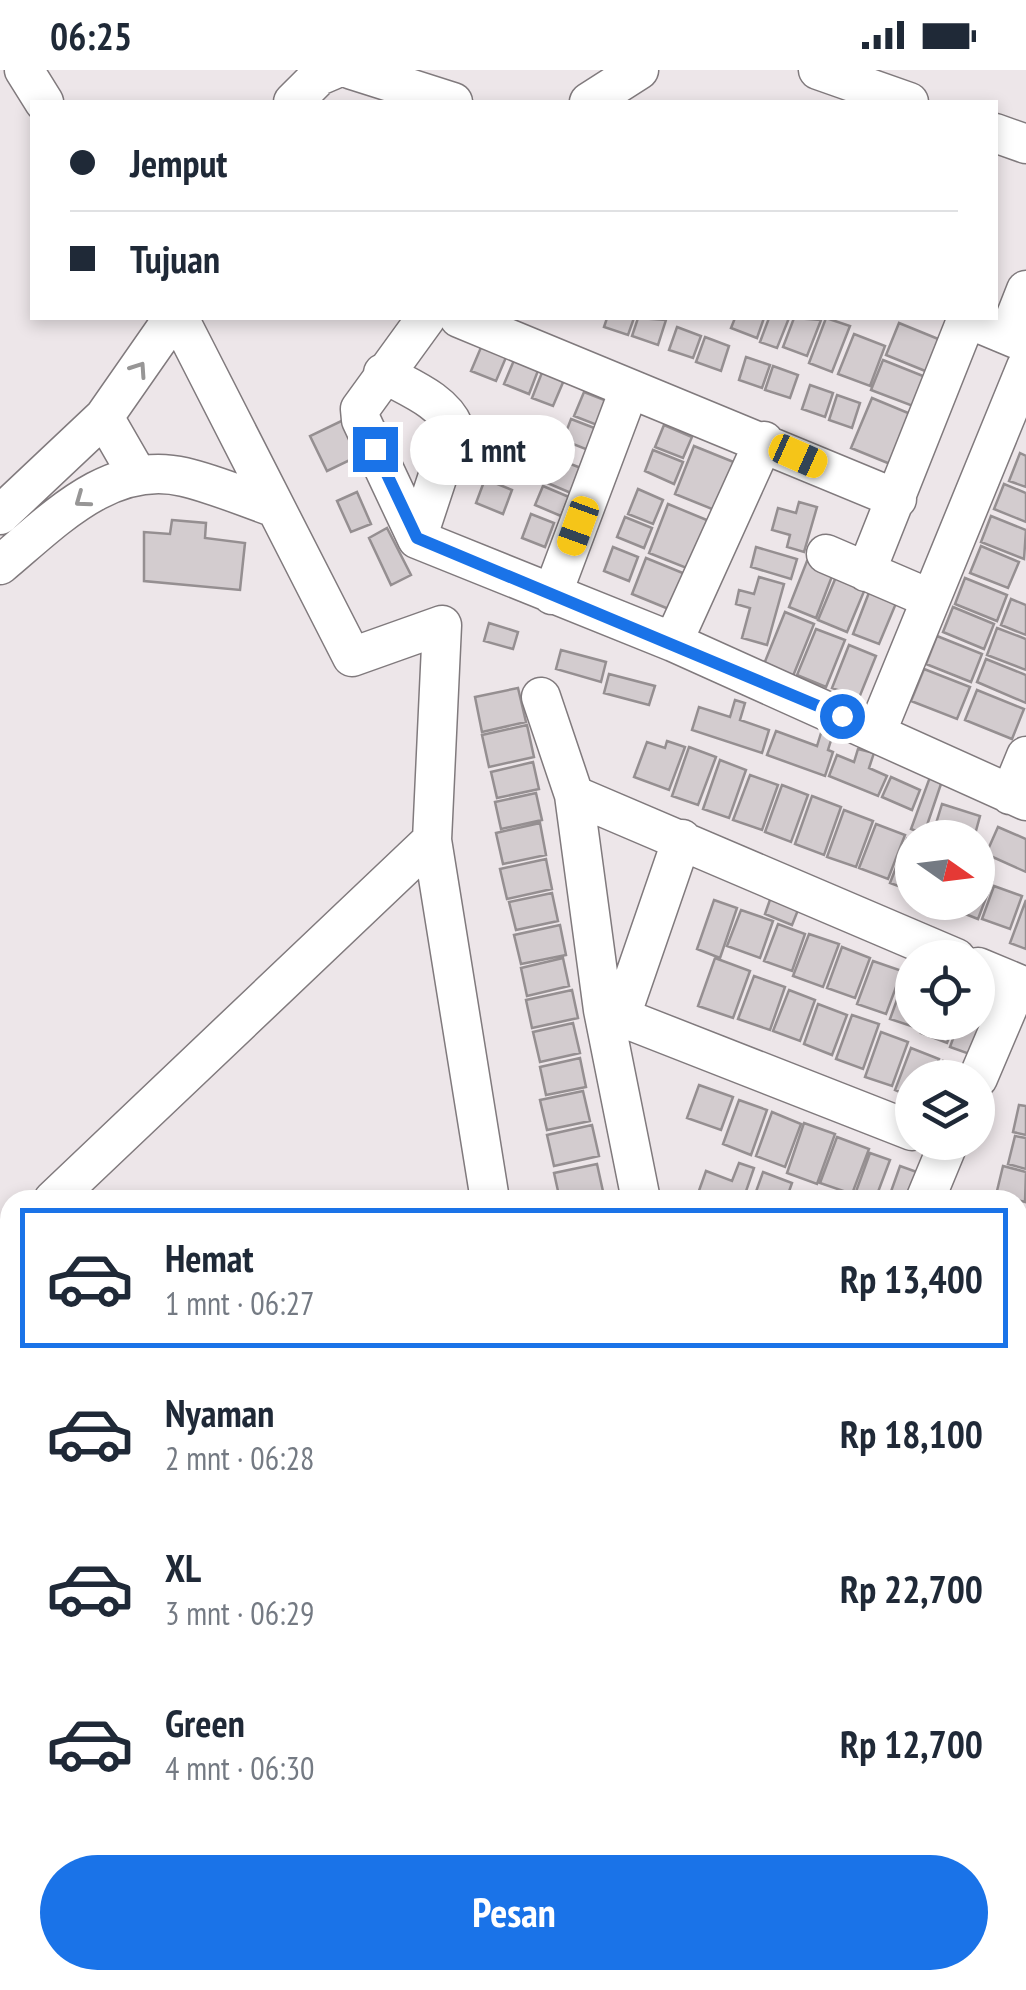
<!DOCTYPE html>
<html lang="id">
<meta charset="utf-8">
<style>
:root{--surface:#fff;--page:#f6f6f7;--text:#1f2937;--muted:#747a83;--line:#e0e1e3;--accent:#1a73e8}
body{margin:0;font-family:"PT Sans Narrow",sans-serif;background:var(--page);color:var(--text);height:100vh;display:flex;flex-direction:column;font-size:38px;white-space:nowrap}
*{box-sizing:border-box;margin:0}
p{font-size:32px;color:var(--muted)}
.icon{flex:none;width:55px;height:55px;fill:none;stroke:currentColor;stroke-width:2;stroke-linecap:round;stroke-linejoin:round}
.map{position:relative;flex:1;overflow:hidden}
.side{position:absolute;left:0px;top:1120px;width:1028px;height:800px;display:flex;flex-direction:column;background:var(--surface);border-radius:30px 30px 0 0;box-shadow:0 5px 15px #0003}
.side>*{flex:none}
.banner{position:absolute;left:30px;top:30px;width:968px;height:220px;border-radius:0px;box-shadow:0 5px 15px #0003;display:grid;align-content:center;height:220px;padding:0 40px;background:var(--surface)}
.needle{width:65px;rotate:104deg}
.fabs{position:absolute;left:895px;top:750px;display:grid;gap:20px}
.fabs a{display:grid;place-items:center;width:100px;height:100px;border-radius:50%;background:var(--surface);box-shadow:0 5px 15px #0003;font-size:50px}
.end{position:absolute;width:45px;height:45px;margin:-22px;border:12px solid #1a73e8;background:#fff;box-shadow:0 0 0 5px #fff}
.from{border-radius:50%}
.bubble{position:absolute;height:70px;border-radius:35px;background:var(--surface);box-shadow:0 5px 15px #0003;font-size:32px;font-weight:700;line-height:70px;text-align:center}
.car{position:absolute;width:30px;height:60px;margin:-30px -15px;border-radius:12px;box-shadow:0 0 8px 2px #0007;background:linear-gradient(#f5c518 24%,#345 0 40%,#f5c518 0 76%,#345 0 86%,#f5c518 0)}
.banner b{display:flex;align-items:center;gap:35px;height:95px;font-size:38px}
.banner b+b{border-top:2px solid var(--line)}
.banner i{width:25px;height:25px;background:var(--text)}
ul{padding:18px 0 0;list-style:none}
li{display:flex;align-items:center;gap:30px;height:140px;margin:0 20px 15px;padding:0 20px;border:5px solid transparent;border-radius:0px}
li div{flex:1}
li b{display:block;font-size:38px}
li em{font-style:normal;font-weight:700}
li.active{border-color:var(--accent)}
li>.icon{width:90px;height:90px;stroke-width:1.5}
.cta{display:flex;gap:20px;margin-top:auto;padding:20px 40px}
.cta a{flex:1;height:115px;border-radius:60px;background:var(--accent);color:#fff;font-size:40px;font-weight:700;line-height:115px;text-align:center}
.status{display:flex;justify-content:space-between;align-items:center;height:70px;padding:0 50px;background:var(--surface);direction:ltr}
.status svg{height:28px;fill:currentColor}
.map>svg:first-child{display:block}
</style>
<div class="status"><b>06:25</b><svg viewBox="0 0 49 12"><path d="M0 12V9h3v3zM5 12V6h3v6zM10 12V3h3v9zM15 12V0h3v12zM26 1h20v11H26zM47 4h2v5h-2z"/></svg></div>
<div class="map">
<svg width="1026" height="1920" viewBox="0 0 1026 1920">
<rect width="100%" height="100%" fill="#ede6e9"/>
<path fill="#e7d8df" d="M10,1221V1506L0,1500V1232Z"/>
<path fill="#d3cccf" stroke="#958f91" stroke-width="2.5" d="M607,248H634L628,265L604,257Z
M638,248L666,250L658,275L632,266Z
M735,248H764L757,268L731,258Z
M769,248H789L777,278L760,272Z
M794,248L821,250L807,286L783,277Z
M826,248L850,256L832,302L809,293Z
M899,253L953,275L940,307L886,285Z
M677,257L701,266L693,288L669,280Z
M854,264L885,276L870,316L838,304Z
M705,267L729,276L721,301L696,292Z
M482,275L507,285L496,311L471,301Z
M746,287L770,295L762,318L739,310Z
M515,288L539,298L529,324L504,314Z
M883,290L938,312L926,341L871,320Z
M773,296L798,305L790,328L765,320Z
M543,300L564,310L553,336L532,328Z
M810,315L833,323L825,347L802,339Z
M584,322L607,331L597,355L574,346Z
M837,325L860,333L852,358L829,350Z
M872,328L925,350L905,400L851,378Z
M356,344L373,379L327,401L310,366Z
M571,349L597,359L588,380L563,370Z
M510,353L535,363L526,386L501,376Z
M664,355L692,367L683,388L655,377Z
M694,376L741,395L722,443L675,424Z
M499,380L526,390L516,412L490,401Z
M653,380L683,392L674,414L645,401Z
M1020,383L1026,386V417L1009,411Z
M555,388L581,398L571,423L545,412Z
M485,409L512,420L503,444L476,433Z
M1004,414L1026,423V452L994,439Z
M543,416L569,427L561,446L535,435Z
M638,419L663,430L653,454L628,444Z
M357,422L371,454L351,462L337,431Z
M799,432L817,437L804,482L787,477L790,465L772,460L778,438L796,443Z
M668,434L714,453L694,501L649,483Z
M531,444L554,453L545,477L522,468Z
M991,446L1026,460L1024,489L981,472Z
M625,447L652,458L644,478L617,467Z
M172,450L206,453L205,468L245,473L240,520L144,511V462L170,464Z
M387,458L411,505L391,515L369,468Z
M981,476L1019,492L1008,518L970,503Z
M613,477L638,487L629,511L604,501Z
M756,477L797,489L791,509L751,497Z
M646,488L695,508L681,544L632,524Z
M807,491L834,501L816,548L789,537Z
M759,507L784,514L767,575L742,568L750,538L736,534L739,520L754,524Z
M836,507L865,519L847,562L818,550Z
M965,508L1007,525L997,551L955,534Z
M870,520L897,531L879,574L853,564Z
M1011,529L1026,535V565L1001,555Z
M953,537L994,554L984,579L943,562Z
M785,542L814,554L793,606L764,594Z
M489,553L518,562L513,579L484,571Z
M997,558L1026,569V600L987,585Z
M816,559L845,570L826,617L797,605Z
M937,566L982,584L971,612L926,594Z
M849,575L876,586L859,628L832,618Z
M561,580L606,592L601,612L556,599Z
M986,589L1026,605V633L977,612Z
M924,599L970,617L957,649L911,631Z
M609,604L655,616L649,635L604,623Z
M518,618L526,652L482,662L475,627Z
M977,620L1024,639L1012,669L965,650Z
M735,630L745,633L740,650L769,660L762,683L692,660L699,637L730,647Z
M527,655L534,687L489,697L482,665Z
M776,661L817,676L821,663L832,667L828,680L833,682L825,706L767,685Z
M667,671L685,677L669,720L634,707L647,672L665,678Z
M689,677L716,687L698,735L672,726Z
M858,679L874,683L869,698L887,706L878,726L829,706L837,685L854,692Z
M720,690L746,700L729,748L703,739Z
M533,692L539,719L497,728L491,702Z
M750,705L778,715L762,760L733,750Z
M891,707L920,720L912,740L882,727Z
M930,707L942,711L924,764L911,759Z
M782,715L808,725L791,772L765,762Z
M536,723L542,750L501,759L495,732Z
M812,726L841,737L824,785L795,774Z
M942,734L980,746L974,768L934,760Z
M844,740L873,751L856,797L827,787Z
M540,753L546,785L503,794L496,763Z
M876,754L905,765L888,809L859,798Z
M998,757L1026,769V802L986,784Z
M907,769L912,772V821L890,813Z
M546,789L552,819L507,829L500,799Z
M978,807L992,812L978,849L950,838L952,832H978Z
M994,816L1022,826L1010,859L982,849Z
M552,823L558,851L516,860L509,832Z
M772,824L800,835L792,855L765,844Z
M714,830L737,838L720,888L697,879Z
M1026,830V879L1010,873Z
M741,840L773,851L760,888L727,876Z
M778,854L805,864L792,901L764,891Z
M560,855L566,885L521,894L514,865Z
M809,864L839,874L823,917L793,906Z
M842,877L870,888L855,928L827,918Z
M563,888L569,916L527,926L521,898Z
M715,888L750,901L733,948L698,936Z
M873,891L902,901L886,944L857,934Z
M907,902L912,904V952H922L920,959L890,949Z
M754,906L785,917L770,960L738,949Z
M572,920L578,948L532,958L526,930Z
M789,920L815,930L800,971L773,961Z
M978,933L993,938L975,986L950,977L959,952H978Z
M818,934L847,945L832,985L804,974Z
M852,945L879,954L863,999L836,989Z
M925,952H955L947,973L921,963Z
M573,953L580,983L540,992L533,962Z
M881,962L908,972L892,1016L865,1007Z
M911,978L939,989L933,1008H912V1027L895,1020Z
M580,988L586,1017L546,1025L540,997Z
M943,991L970,1001L967,1008H937Z
M699,1015L733,1027L721,1060L687,1048Z
M583,1021L590,1051L547,1060L540,1030Z
M739,1030L767,1040L751,1085L723,1074Z
M1019,1035L1026,1036V1065L1013,1062Z
M772,1042L801,1054L785,1097L756,1086Z
M804,1053L835,1064L817,1114L787,1103Z
M592,1055L599,1086L554,1096L547,1065Z
M1015,1066L1026,1068V1099L1008,1094Z
M837,1067L869,1079L852,1124L820,1113Z
M870,1083L890,1090L875,1130H862L854,1127Z
M739,1093L754,1098L743,1130L696,1129L706,1101L732,1111Z
M597,1094L604,1126L560,1130L554,1103Z
M900,1096L928,1106L919,1130H888Z
M1003,1096L1026,1102L1025,1132L996,1125Z
M763,1102L792,1113L786,1130H753Z
M1018,1250L1026,1252V1285L1018,1283Z
M1018,1288L1026,1291V1334L1018,1331Z
M10,1343V1416L0,1408V1356Z
M861,1910H904L901,1920H859Z"/>
<g fill="none" stroke-linecap="round" stroke-linejoin="round">
<g stroke="#807a7d" stroke-width="41">
<path id="minor" d="M24,0L44,32
M352,0L453,32
M818,0L909,32
M293,32L319,6L333,0
M589,32L639,0
M995,63L1026,74
M179,248L352,587L442,555L432,770L490,1130
M426,248L360,339L361,350L417,469L673,572L1026,731
M459,248L897,429
M966,248L1026,273
M1009,263L1026,220
M383,303C407,317 443,330 454,357L417,469
M104,347L138,406
M0,445L104,347L173,248
M826,484L931,529
M0,495C52,452 110,389 184,407C214,414 244,427 273,437
M866,502L967,248
M552,525L629,320
M673,572L764,371
M541,627L574,725L603,940L641,1130
M877,661L1026,297
M574,725L956,888
M1010,725L1026,686
M978,897L1026,917
M603,940L912,1061
M621,946L682,769
M978,1008L1018,914
M53,1130L432,770
M925,1130L949,1072
M0,1180L10,1171
M1018,1380L1026,1361
M1018,1840L1026,1821
M0,1894L10,1882
M786,1920L791,1910
M982,1920L986,1910"/>
</g>
<use href="#minor" stroke="#fff" stroke-width="38"/>
</g>
<defs><path id="oneway-chevron" d="M-2-3.5L2.5 0L-2 3.5" fill="none" stroke-width="1.6" stroke-linecap="round" stroke-linejoin="round" transform="scale(2.5)"/></defs>
<g stroke="#979696">
<use href="#oneway-chevron" transform="translate(139 299) rotate(-56)"/>
<use href="#oneway-chevron" transform="translate(82 430) rotate(144)"/>
</g>
<g fill="none" stroke-linecap="round" stroke-linejoin="round">
<path stroke="#1a73e8" stroke-width="12" d="M375,379L417,468L842,646"/>
</g>
</svg>
<div class="fabs">
<a><svg class="needle" viewBox="-14 -14 28 28"><path d="M0-13l5 13h-10z" fill="#e53935"/><path d="M0 13l5-13h-10z" fill="#747a83"/></svg></a>
<a><svg class="icon" aria-label="locate" viewBox="0 0 24 24"><circle cx="12" cy="12" r="6"/><path d="M12 2v4M12 18v4M2 12h4M18 12h4"/></svg></a>
<a><svg class="icon" aria-label="layers" viewBox="0 0 24 24"><path d="M12 4l9 5-9 5-9-5zM3 14l9 5 9-5"/></svg></a>
</div>
<i class="end from" style="left:842px;top:646px"></i>
<i class="end" style="left:375px;top:379px"></i>
<div class="bubble" style="left:410px;top:345px;width:165px">1 mnt</div>
<i class="car" style="left:798px;top:386px;rotate:114deg"></i>
<i class="car" style="left:578px;top:456px;rotate:200deg"></i>
<div class="banner">
<b><i class="from"></i>Jemput</b>
<b><i></i>Tujuan</b>
</div>
<section class="side">
<ul>
<li class="active"><svg class="icon" aria-label="car" viewBox="0 0 24 24"><path d="M5 17H2v-5l4-1 3-4h7l3 4 3 1v5h-3M9 17h6M6 11h13"/><circle cx="7" cy="17" r="2"/><circle cx="17" cy="17" r="2"/></svg><div><b>Hemat</b><p>1 mnt · 06:27</p></div><em>Rp 13,400</em></li>
<li><svg class="icon" aria-label="car" viewBox="0 0 24 24"><path d="M5 17H2v-5l4-1 3-4h7l3 4 3 1v5h-3M9 17h6M6 11h13"/><circle cx="7" cy="17" r="2"/><circle cx="17" cy="17" r="2"/></svg><div><b>Nyaman</b><p>2 mnt · 06:28</p></div><em>Rp 18,100</em></li>
<li><svg class="icon" aria-label="car" viewBox="0 0 24 24"><path d="M5 17H2v-5l4-1 3-4h7l3 4 3 1v5h-3M9 17h6M6 11h13"/><circle cx="7" cy="17" r="2"/><circle cx="17" cy="17" r="2"/></svg><div><b>XL</b><p>3 mnt · 06:29</p></div><em>Rp 22,700</em></li>
<li><svg class="icon" aria-label="car" viewBox="0 0 24 24"><path d="M5 17H2v-5l4-1 3-4h7l3 4 3 1v5h-3M9 17h6M6 11h13"/><circle cx="7" cy="17" r="2"/><circle cx="17" cy="17" r="2"/></svg><div><b>Green</b><p>4 mnt · 06:30</p></div><em>Rp 12,700</em></li>
</ul>
<div class="cta"><a>Pesan</a></div>
</section>
</div>
